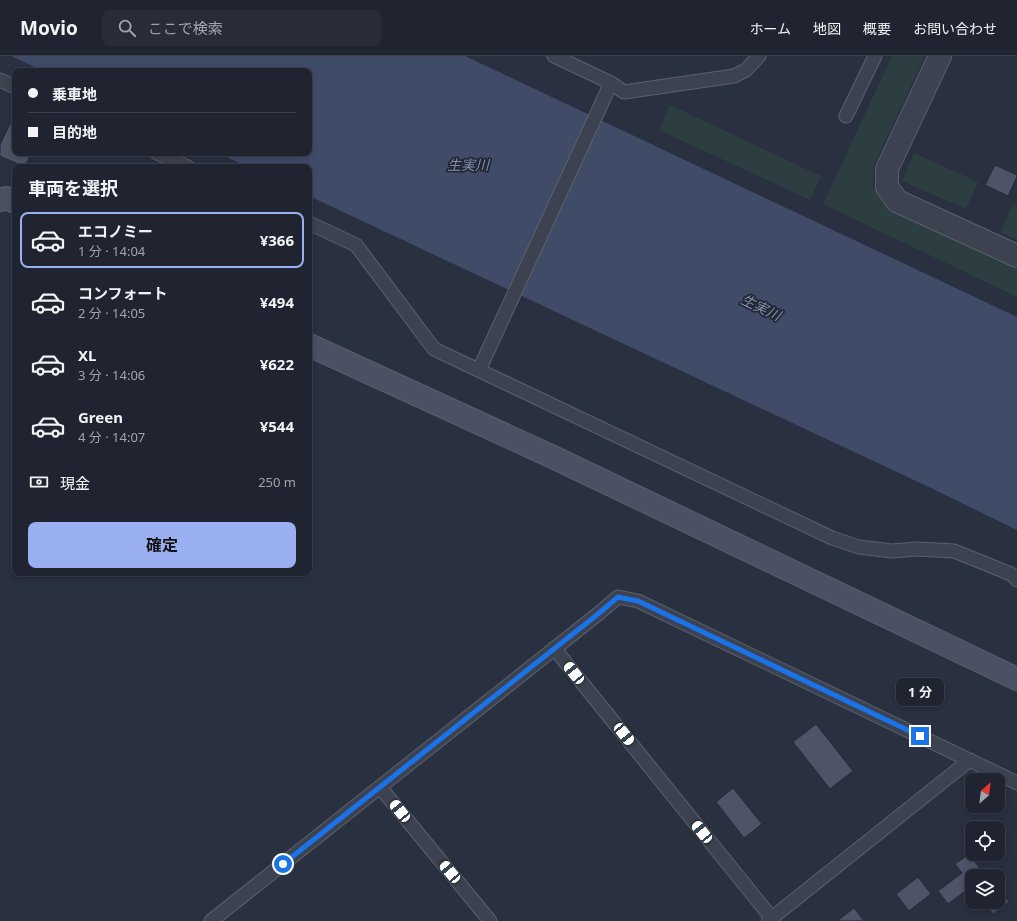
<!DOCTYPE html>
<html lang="ja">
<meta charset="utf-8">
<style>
:root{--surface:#1f2430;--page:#272c38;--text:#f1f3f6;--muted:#a1a4ab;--line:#3c414c;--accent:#99aff0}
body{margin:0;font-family:"Noto Sans","Noto Sans JP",sans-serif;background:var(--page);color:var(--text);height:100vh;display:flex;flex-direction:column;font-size:15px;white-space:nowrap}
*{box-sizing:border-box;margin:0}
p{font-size:13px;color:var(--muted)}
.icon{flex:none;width:22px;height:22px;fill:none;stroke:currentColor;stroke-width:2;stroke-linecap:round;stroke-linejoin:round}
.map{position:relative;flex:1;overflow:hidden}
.side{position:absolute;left:12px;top:108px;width:300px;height:412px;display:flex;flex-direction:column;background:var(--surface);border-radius:8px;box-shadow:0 2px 6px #0003,0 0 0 1px var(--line)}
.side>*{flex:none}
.top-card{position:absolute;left:12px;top:12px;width:300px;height:88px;border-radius:8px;box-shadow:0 2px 6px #0003,0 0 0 1px var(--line);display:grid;align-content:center;height:88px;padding:0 16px;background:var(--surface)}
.needle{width:26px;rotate:28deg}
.buttons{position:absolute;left:965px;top:717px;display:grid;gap:8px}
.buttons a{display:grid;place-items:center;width:40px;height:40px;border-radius:8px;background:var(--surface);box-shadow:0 2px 6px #0003,0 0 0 1px var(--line);font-size:20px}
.end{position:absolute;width:18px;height:18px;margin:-9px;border:5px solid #1a73e8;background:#fff;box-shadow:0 0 0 2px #fff}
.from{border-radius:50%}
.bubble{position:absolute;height:28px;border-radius:8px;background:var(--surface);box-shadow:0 2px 6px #0003,0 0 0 1px var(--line);font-size:13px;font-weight:700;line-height:28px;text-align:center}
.car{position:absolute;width:12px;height:24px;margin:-12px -6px;border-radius:5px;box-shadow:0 0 3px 1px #0007;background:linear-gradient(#fff 24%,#345 0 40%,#fff 0 76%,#345 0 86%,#fff 0)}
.top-card b{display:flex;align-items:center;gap:14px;height:38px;font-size:15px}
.top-card b+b{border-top:1px solid var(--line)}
.top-card i{width:10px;height:10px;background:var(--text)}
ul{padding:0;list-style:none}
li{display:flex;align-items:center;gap:12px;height:56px;margin:0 8px 6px;padding:0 8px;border:2px solid transparent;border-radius:8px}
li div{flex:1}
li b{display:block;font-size:15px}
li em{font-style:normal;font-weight:700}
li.current{border-color:var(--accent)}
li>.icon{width:36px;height:36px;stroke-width:1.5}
h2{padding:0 16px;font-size:18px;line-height:48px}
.pay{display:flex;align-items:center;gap:10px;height:44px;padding:0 16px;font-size:15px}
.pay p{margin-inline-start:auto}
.cta{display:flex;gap:8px;margin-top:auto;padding:8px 16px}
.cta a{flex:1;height:46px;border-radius:8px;background:var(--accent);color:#111;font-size:16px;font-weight:700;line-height:46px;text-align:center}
header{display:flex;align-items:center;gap:24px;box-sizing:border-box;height:56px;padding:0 20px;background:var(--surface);border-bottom:1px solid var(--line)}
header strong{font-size:19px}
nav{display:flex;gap:22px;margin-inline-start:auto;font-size:14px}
.search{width:280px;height:36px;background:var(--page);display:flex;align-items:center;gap:10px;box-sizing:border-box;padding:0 14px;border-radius:8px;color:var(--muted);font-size:15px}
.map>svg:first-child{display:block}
</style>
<header>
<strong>Movio</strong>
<div class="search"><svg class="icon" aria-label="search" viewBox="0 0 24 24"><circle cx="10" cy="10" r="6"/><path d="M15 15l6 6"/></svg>ここで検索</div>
<nav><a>ホーム</a><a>地図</a><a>概要</a><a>お問い合わせ</a></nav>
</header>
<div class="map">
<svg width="1017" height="865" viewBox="0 0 1017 865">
<rect width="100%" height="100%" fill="#293040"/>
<path fill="#2c3e42" d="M892,0H925L874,109L873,130L884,148L901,158L1017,213V241L823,148Z
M670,49L821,120L810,144L659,74Z
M914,97L978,126L966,153L902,125Z
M1013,147L1017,149V184L1001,176Z"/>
<path fill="#404b68" d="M11,0H465L1017,261V474L933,433L309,140V111H248L218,97H309V15H43Z"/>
<path fill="#4d5467" stroke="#242938" d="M13,61L15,62V97H31L25,111L0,100V89Z
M995,109L1017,119V121L1008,140L985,129Z
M816,668L853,715L830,733L793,686Z
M733,732L762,768L744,782L716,746Z
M969,798L985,819L992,814L996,820H972V830L948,848L938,835L962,817L955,808Z
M918,821L931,838L909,855L896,838Z
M998,822L1005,832L1001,835L1009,846L993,858L984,846H998Z
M854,852L864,865H837Z"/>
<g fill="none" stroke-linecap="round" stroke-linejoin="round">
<g stroke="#5b606e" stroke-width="15">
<path id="lane" d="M0,24L15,31
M611,27L624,36L734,20L746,14L759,0
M846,60L875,0
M157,97L188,111
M309,167L356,189L434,293L832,482L859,491L892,495L917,493L954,495L1011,518L1017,524
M479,314L611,27L554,0
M554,592L774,865
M380,731L490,865
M211,865L598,558L618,541L638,545L1017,727
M768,865L970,704"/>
</g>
<g stroke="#5b606e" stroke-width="24">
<path id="street" d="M940,0L887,113V131L897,145L1017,200"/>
</g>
<g stroke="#5b606e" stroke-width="24">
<path id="secondary" d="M0,144L6,142L15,146
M309,289L555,402L1017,623"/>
</g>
<use href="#lane" stroke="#3d4250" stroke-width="13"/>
<use href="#street" stroke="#3d4250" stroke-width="22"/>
<use href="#secondary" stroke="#4b5163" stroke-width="22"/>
</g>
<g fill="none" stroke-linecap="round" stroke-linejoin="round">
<path stroke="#1a73e8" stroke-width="5" d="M283,808L598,558L618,541L638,545L920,680"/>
</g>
<g text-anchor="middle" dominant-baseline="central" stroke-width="3.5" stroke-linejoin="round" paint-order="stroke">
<g font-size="14" font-style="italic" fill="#8490af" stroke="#222736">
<text x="468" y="108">生実川</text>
<text transform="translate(761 251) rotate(25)">生実川</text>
</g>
</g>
</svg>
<div class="buttons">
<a><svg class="needle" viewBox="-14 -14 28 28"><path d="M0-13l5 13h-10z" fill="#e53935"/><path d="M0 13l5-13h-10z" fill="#a1a4ab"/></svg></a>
<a><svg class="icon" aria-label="locate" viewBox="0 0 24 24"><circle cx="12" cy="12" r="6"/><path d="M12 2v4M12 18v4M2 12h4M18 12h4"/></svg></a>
<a><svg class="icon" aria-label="layers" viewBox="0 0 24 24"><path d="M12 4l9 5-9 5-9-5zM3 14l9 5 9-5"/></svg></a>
</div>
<i class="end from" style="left:283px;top:808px"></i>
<i class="end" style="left:920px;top:680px"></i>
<div class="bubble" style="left:896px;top:622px;width:48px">1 分</div>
<i class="car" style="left:574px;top:617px;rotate:321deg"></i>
<i class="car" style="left:624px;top:678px;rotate:141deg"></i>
<i class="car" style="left:400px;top:755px;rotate:321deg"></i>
<i class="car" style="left:702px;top:776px;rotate:321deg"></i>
<i class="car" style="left:450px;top:816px;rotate:320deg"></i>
<div class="top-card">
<b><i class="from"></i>乗車地</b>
<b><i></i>目的地</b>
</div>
<section class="side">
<h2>車両を選択</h2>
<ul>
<li class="current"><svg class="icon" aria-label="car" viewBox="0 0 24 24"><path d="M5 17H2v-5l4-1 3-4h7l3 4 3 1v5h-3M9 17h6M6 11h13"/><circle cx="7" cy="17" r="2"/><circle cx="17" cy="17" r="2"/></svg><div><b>エコノミー</b><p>1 分 · 14:04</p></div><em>¥366</em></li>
<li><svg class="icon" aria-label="car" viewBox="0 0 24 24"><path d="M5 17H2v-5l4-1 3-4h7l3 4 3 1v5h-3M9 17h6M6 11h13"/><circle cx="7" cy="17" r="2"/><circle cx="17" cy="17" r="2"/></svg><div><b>コンフォート</b><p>2 分 · 14:05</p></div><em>¥494</em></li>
<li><svg class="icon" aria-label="car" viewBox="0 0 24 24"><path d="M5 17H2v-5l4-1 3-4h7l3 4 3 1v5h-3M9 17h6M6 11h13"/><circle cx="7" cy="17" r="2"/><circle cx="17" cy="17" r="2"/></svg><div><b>XL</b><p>3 分 · 14:06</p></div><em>¥622</em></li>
<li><svg class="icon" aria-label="car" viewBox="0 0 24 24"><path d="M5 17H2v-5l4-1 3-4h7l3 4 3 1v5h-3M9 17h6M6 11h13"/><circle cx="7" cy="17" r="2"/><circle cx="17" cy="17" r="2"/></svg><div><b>Green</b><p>4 分 · 14:07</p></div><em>¥544</em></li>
</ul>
<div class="pay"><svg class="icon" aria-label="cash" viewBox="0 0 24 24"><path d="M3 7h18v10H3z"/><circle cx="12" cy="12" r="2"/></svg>現金<p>250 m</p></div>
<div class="cta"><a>確定</a></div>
</section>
</div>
